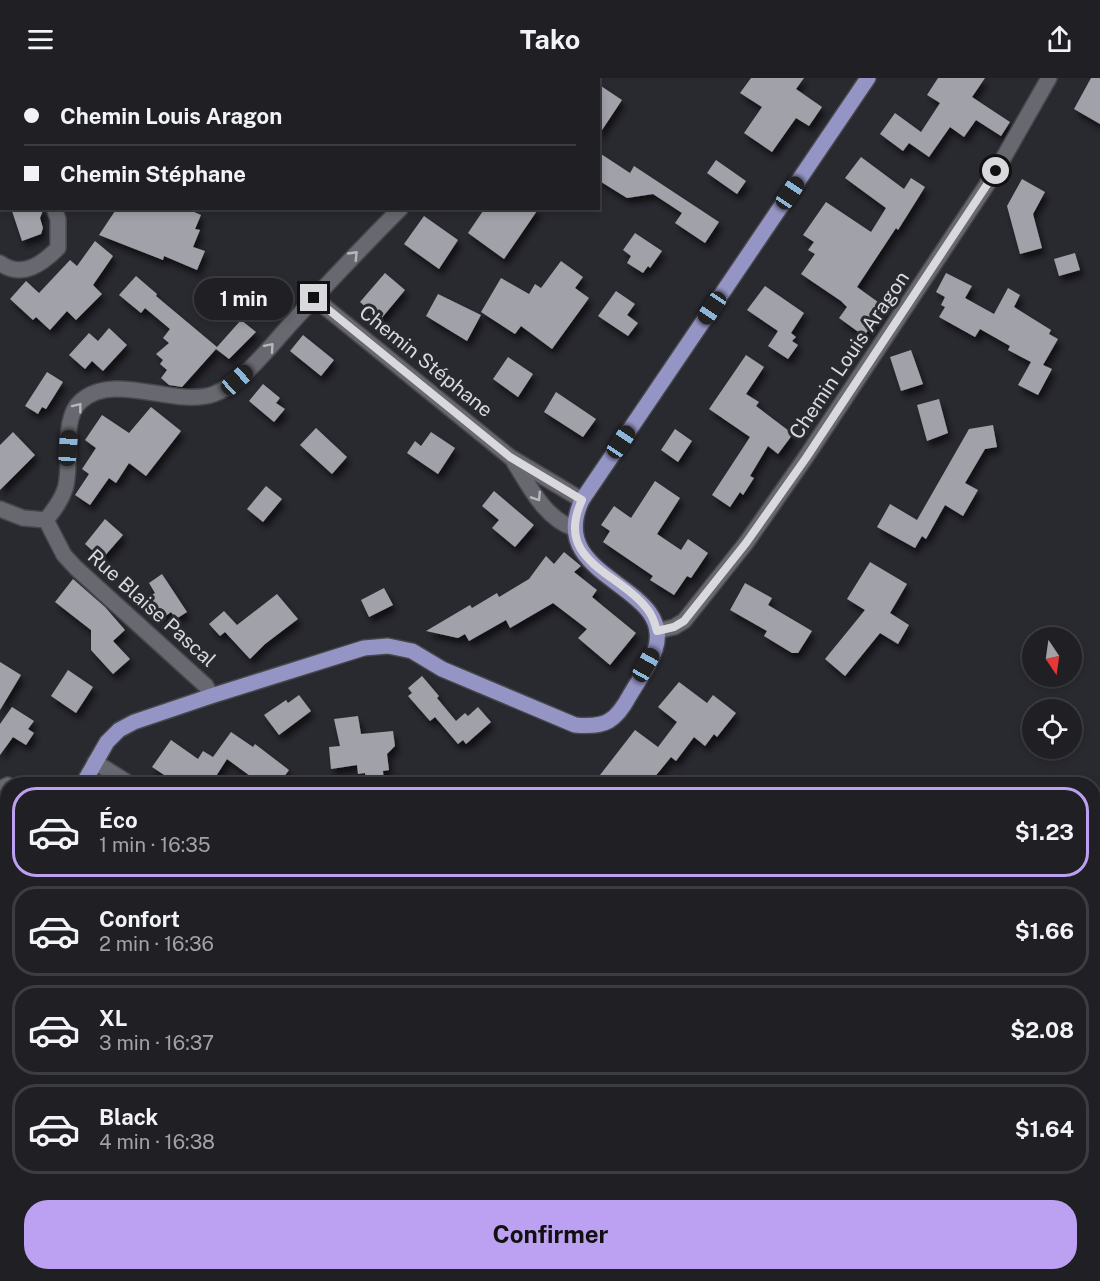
<!DOCTYPE html>
<html lang="fr">
<meta charset="utf-8">
<style>
:root{--surface:#1f1f24;--page:#27272c;--text:#f1f3f6;--muted:#a1a2a6;--line:#3c3d41;--accent:#bca0f2}
body{margin:0;font-family:"Public Sans",sans-serif;background:var(--page);color:var(--text);height:100vh;display:flex;flex-direction:column;font-size:22px;white-space:nowrap}
*{box-sizing:border-box;margin:0}
p{font-size:20px;color:var(--muted)}
.icon{flex:none;width:33px;height:33px;fill:none;stroke:currentColor;stroke-width:2;stroke-linecap:round;stroke-linejoin:round}
.map{position:relative;flex:1;overflow:hidden}
.panel{position:absolute;left:0px;top:699px;width:1101px;height:504px;display:flex;flex-direction:column;background:var(--surface);border-radius:24px 24px 0 0;box-shadow:0 3px 9px #0003,0 0 0 2px var(--line)}
.panel>*{flex:none}
.top-card{position:absolute;left:0px;top:0px;width:600px;height:132px;box-shadow:0 3px 9px #0003,0 0 0 2px var(--line);display:grid;align-content:center;height:132px;padding:0 24px;background:var(--surface)}
.needle{width:39px;rotate:167deg}
.buttons{position:absolute;left:1022px;top:549px;display:grid;gap:12px}
.buttons a{display:grid;place-items:center;width:60px;height:60px;border-radius:50%;background:var(--surface);box-shadow:0 3px 9px #0003,0 0 0 2px var(--line);font-size:30px}
.end{position:absolute;width:27px;height:27px;margin:-14px;border:8px solid #d9d9dd;background:#111;box-shadow:0 0 0 3px #111}
.from{border-radius:50%}
.bubble{position:absolute;height:42px;border-radius:21px;background:var(--surface);box-shadow:0 3px 9px #0003,0 0 0 2px var(--line);font-size:20px;font-weight:700;line-height:42px;text-align:center}
.car{position:absolute;width:18px;height:36px;margin:-18px -9px;border-radius:8px;box-shadow:0 0 4px 2px #0007;background:linear-gradient(#222 24%,#8ab4d8 0 40%,#222 0 76%,#8ab4d8 0 86%,#222 0)}
.top-card b{display:flex;align-items:center;gap:21px;height:57px;font-size:22px}
.top-card b+b{border-top:2px solid var(--line)}
.top-card i{width:15px;height:15px;background:var(--text)}
ul{padding:10px 0 0;list-style:none}
li{display:flex;align-items:center;gap:18px;height:90px;margin:0 12px 9px;padding:0 12px;border:3px solid var(--line);border-radius:24px}
li div{flex:1}
li b{display:block;font-size:22px}
li em{font-style:normal;font-weight:700}
li.active{border-color:var(--accent)}
li>.icon{width:54px;height:54px;stroke-width:1.5}
.action{display:flex;gap:12px;margin-top:auto;padding:12px 24px}
.action a{flex:1;height:69px;border-radius:24px;background:var(--accent);color:#111;font-size:24px;font-weight:700;line-height:69px;text-align:center}
header{display:flex;justify-content:space-between;align-items:center;height:78px;padding:0 24px;background:var(--surface);font-size:27px;font-weight:700}
.map>svg:first-child{display:block}
</style>
<header><svg class="icon" aria-label="menu" viewBox="0 0 24 24"><path d="M4 6h16M4 12h16M4 18h16"/></svg>Tako<svg class="icon" aria-label="share" viewBox="0 0 24 24"><path d="M12 15V3M7 8l5-5 5 5M5 13v7h14v-7"/></svg></header>
<div class="map">
<svg width="1100" height="1203" viewBox="0 0 1100 1203">
<defs>
<filter id="shadow"><feDropShadow dx="3.5" dy="6" stdDeviation="3" flood-color="#0009"/></filter>
</defs>
<rect width="100%" height="100%" fill="#292930"/>
<path fill="#a1a1a9" filter="url(#shadow)" d="M751,0H804L796,11L822,29L809,48L796,40L772,74L744,55L762,29L740,15Z
M938,0H985L972,19L1010,44L1001,58L976,42L964,59L950,49L929,79L909,65L903,73L880,56L895,35L921,54L940,25L927,17Z
M1091,0H1100V46L1074,31Z
M598,6L622,22L598,58Z
M598,74L630,95L634,88L719,144L705,165L675,145L682,135L653,116L627,120L598,102Z
M861,79L904,111L911,100L925,109L898,152L896,150L857,209L885,229L864,258L839,240L847,229L841,223L801,196L815,176L808,172L814,164L803,157L826,124L871,154L886,130L845,100Z
M716,82L746,103L737,116L707,95Z
M1022,101L1045,114L1033,136L1042,170L1020,176L1007,128Z
M11,130H44L40,140L43,150L41,156L22,163Z
M117,130H185L201,137L195,151L200,152L193,169L205,173L197,192L164,178L163,182L99,157Z
M485,130H539L504,181L468,155Z
M424,138L458,162L439,191L404,166Z
M635,155L662,173L650,190L648,188L643,195L627,185L631,178L623,172Z
M95,163L113,178L93,207L102,216L76,242L67,233L50,252L36,239L33,242L10,221L26,203L39,215L70,182L77,188Z
M1075,175L1080,192L1059,198L1054,181Z
M561,183L583,199L575,210L589,220L552,271L521,248L515,256L481,234L501,200L529,216L535,206L541,210Z
M385,195L405,212L380,242L360,224Z
M946,195L972,208L965,220L994,236L1008,210L1020,217L1014,229L1051,252L1049,256L1058,261L1043,287L1052,291L1038,317L1018,307L1031,284L1008,272L1010,268L980,251L975,259L939,239L945,229L941,227L945,219L936,214Z
M136,198L157,216L156,218L217,269L241,242L256,254L229,281L216,271L182,309L169,307L161,300L167,292L160,286L163,282L156,276L169,265L163,260L170,251L145,230L141,235L119,217Z
M765,208L804,235L791,255L796,259L792,263L798,267L788,281L768,268L778,253L747,232Z
M616,213L635,226L627,237L638,245L628,258L598,238Z
M438,216L481,237L467,263L426,238Z
M109,250L127,267L103,293L92,283L85,291L69,277L89,255L98,263Z
M303,257L334,282L321,298L290,273Z
M911,272L923,306L901,313L890,279Z
M746,277L764,289L746,316L759,324L756,328L793,356L778,376L768,368L750,398L754,400L743,417L740,414L730,429L712,417L750,359L709,331Z
M508,279L533,296L518,319L493,301Z
M47,294L63,304L46,331L42,329L38,336L25,328Z
M263,306L280,320L276,325L285,331L274,344L249,323Z
M556,314L596,341L583,359L544,334Z
M939,321L948,355L927,363L917,327Z
M151,329L181,353L146,398L129,385L116,405L109,400L90,427L75,417L89,396L82,391L96,370L85,362L102,337L129,355Z
M993,347L997,369L985,371L965,405L978,412L963,438L945,427L926,461L922,458L915,470L877,449L890,426L917,442L969,351Z
M316,350L347,379L332,396L300,367Z
M675,351L692,363L678,384L661,372Z
M13,354L35,377L0,412V367Z
M431,354L455,370L438,396L407,375L415,363L421,368Z
M655,403L680,420L657,456L681,472L688,461L708,475L691,500L687,498L674,517L650,502L653,498L603,464L610,453L601,447L614,428L631,440Z
M266,408L282,421L263,444L247,431Z
M494,413L534,447L515,469L492,450L499,442L482,428Z
M105,441L123,457L102,481L85,466Z
M564,474L581,488L574,494L597,512L592,519L636,555L610,587L578,560L587,551L553,525L510,550L506,542L469,563L465,556L458,560L426,553L470,527L472,530L497,515L499,519L529,501L546,478L554,486Z
M870,484L907,506L890,535L909,547L898,566L880,555L845,598L825,581L865,532L847,521Z
M162,496L187,534L176,541L171,534L163,540L149,519L155,515L149,505Z
M73,501L105,529L125,552L113,563L130,581L113,596L91,572V552L55,524Z
M745,505L772,520L768,527L812,553L798,575H792L764,558L767,553L730,532Z
M384,510L393,527L369,539L361,522Z
M277,516L298,541L265,566L250,581L225,554L220,558L209,546L224,533L237,547Z
M0,584L21,597L0,632Z
M68,592L93,609L76,635L51,618Z
M422,598L439,618L437,620L456,643L465,635L468,638L478,629L491,644L466,666L463,662L458,666L435,639L430,643L408,618L412,615L408,610Z
M679,604L707,625L713,617L736,635L717,659L714,656L705,668L694,659L676,683L671,679L649,706H593L635,652L658,669L677,644L658,629Z
M299,617L311,633L279,657L264,637L286,622L288,625Z
M12,629L34,643L28,651L34,655L26,667L13,659L0,677V646Z
M358,638L361,656L393,653L395,668L387,676L389,692L383,693L384,706H366L365,695L358,696L357,687L331,691L329,669L340,668L334,641Z
M231,654L253,669L255,666L289,692L279,706H261L227,681L211,706H178L152,689L171,662L198,681L203,673L213,679Z"/>
<g fill="none" stroke-linecap="round" stroke-linejoin="round">
<g stroke="#46464b" stroke-width="18">
<path id="minor" d="M17,2V0
M504,2L505,0
M0,185C22,201 42,186 58,170V141L54,130
M314,220L510,379L582,422
M514,384C530,409 544,439 573,450
M0,431L23,440L46,442
M46,442C54,432 61,423 65,411C73,387 60,341 81,323C114,293 175,330 214,316C244,305 275,262 297,239C331,202 365,166 401,130
M46,442L64,477L76,490L206,608L211,618
M657,553L674,549L684,543L746,465L806,379L996,93L1049,0
M95,684L130,706
M0,711L8,707
M352,1196L353,1203
M14,1203L21,1196
M789,1203L806,1196"/>
</g>
<g stroke="#46464b" stroke-width="18">
<path id="major" d="M83,706L107,664L119,652L134,644L211,618L364,570L388,568L412,573L442,591L575,647C606,650 616,643 630,617C638,603 650,587 655,572C677,506 544,502 582,422L868,0
M0,865L8,851"/>
</g>
<use href="#minor" stroke="#686870" stroke-width="15"/>
<use href="#major" stroke="#9595c5" stroke-width="15"/>
</g>
<defs><path id="oneway-chevron" d="M-2-3.5L2.5 0L-2 3.5" fill="none" stroke-width="1.6" stroke-linecap="round" stroke-linejoin="round" transform="scale(1.5)"/></defs>
<g stroke="#b7b7bc">
<use href="#oneway-chevron" transform="translate(354 177) rotate(-46)"/>
<use href="#oneway-chevron" transform="translate(270 269) rotate(-49)"/>
<use href="#oneway-chevron" transform="translate(78 329) rotate(-52)"/>
<use href="#oneway-chevron" transform="translate(537 419) rotate(57)"/>
</g>
<g fill="none" stroke-linecap="round" stroke-linejoin="round">
<path stroke="#d9d9dd" stroke-width="8" d="M314,220L510,379L582,422C553,484 620,494 648,532C653,538 655,546 657,553L674,549L684,543L746,465L806,380L996,93"/>
</g>
<g text-anchor="middle" dominant-baseline="central" stroke-width="6" stroke-linejoin="round" paint-order="stroke">
<g font-size="20" fill="#d9d9dd" stroke="#292930">
<text transform="translate(849 277) rotate(-56)">Chemin Louis Aragon</text>
<text transform="translate(426 283) rotate(39)">Chemin Stéphane</text>
<text transform="translate(152 530) rotate(42)">Rue Blaise Pascal</text>
</g>
</g>
</svg>
<div class="buttons">
<a><svg class="needle" viewBox="-14 -14 28 28"><path d="M0-13l5 13h-10z" fill="#e53935"/><path d="M0 13l5-13h-10z" fill="#a1a2a6"/></svg></a>
<a><svg class="icon" aria-label="locate" viewBox="0 0 24 24"><circle cx="12" cy="12" r="6"/><path d="M12 2v4M12 18v4M2 12h4M18 12h4"/></svg></a>
</div>
<i class="end from" style="left:996px;top:93px"></i>
<i class="end" style="left:314px;top:220px"></i>
<div class="bubble" style="left:194px;top:200px;width:99px">1 min</div>
<i class="car" style="left:790px;top:115px;rotate:34deg"></i>
<i class="car" style="left:712px;top:230px;rotate:214deg"></i>
<i class="car" style="left:237px;top:302px;rotate:48deg"></i>
<i class="car" style="left:621px;top:364px;rotate:34deg"></i>
<i class="car" style="left:68px;top:370px;rotate:4deg"></i>
<i class="car" style="left:646px;top:587px;rotate:29deg"></i>
<div class="top-card">
<b><i class="from"></i>Chemin Louis Aragon</b>
<b><i></i>Chemin Stéphane</b>
</div>
<section class="panel">
<ul>
<li class="active"><svg class="icon" aria-label="car" viewBox="0 0 24 24"><path d="M5 17H2v-5l4-1 3-4h7l3 4 3 1v5h-3M9 17h6M6 11h13"/><circle cx="7" cy="17" r="2"/><circle cx="17" cy="17" r="2"/></svg><div><b>Éco</b><p>1 min · 16:35</p></div><em>$1.23</em></li>
<li><svg class="icon" aria-label="car" viewBox="0 0 24 24"><path d="M5 17H2v-5l4-1 3-4h7l3 4 3 1v5h-3M9 17h6M6 11h13"/><circle cx="7" cy="17" r="2"/><circle cx="17" cy="17" r="2"/></svg><div><b>Confort</b><p>2 min · 16:36</p></div><em>$1.66</em></li>
<li><svg class="icon" aria-label="car" viewBox="0 0 24 24"><path d="M5 17H2v-5l4-1 3-4h7l3 4 3 1v5h-3M9 17h6M6 11h13"/><circle cx="7" cy="17" r="2"/><circle cx="17" cy="17" r="2"/></svg><div><b>XL</b><p>3 min · 16:37</p></div><em>$2.08</em></li>
<li><svg class="icon" aria-label="car" viewBox="0 0 24 24"><path d="M5 17H2v-5l4-1 3-4h7l3 4 3 1v5h-3M9 17h6M6 11h13"/><circle cx="7" cy="17" r="2"/><circle cx="17" cy="17" r="2"/></svg><div><b>Black</b><p>4 min · 16:38</p></div><em>$1.64</em></li>
</ul>
<div class="action"><a>Confirmer</a></div>
</section>
</div>
